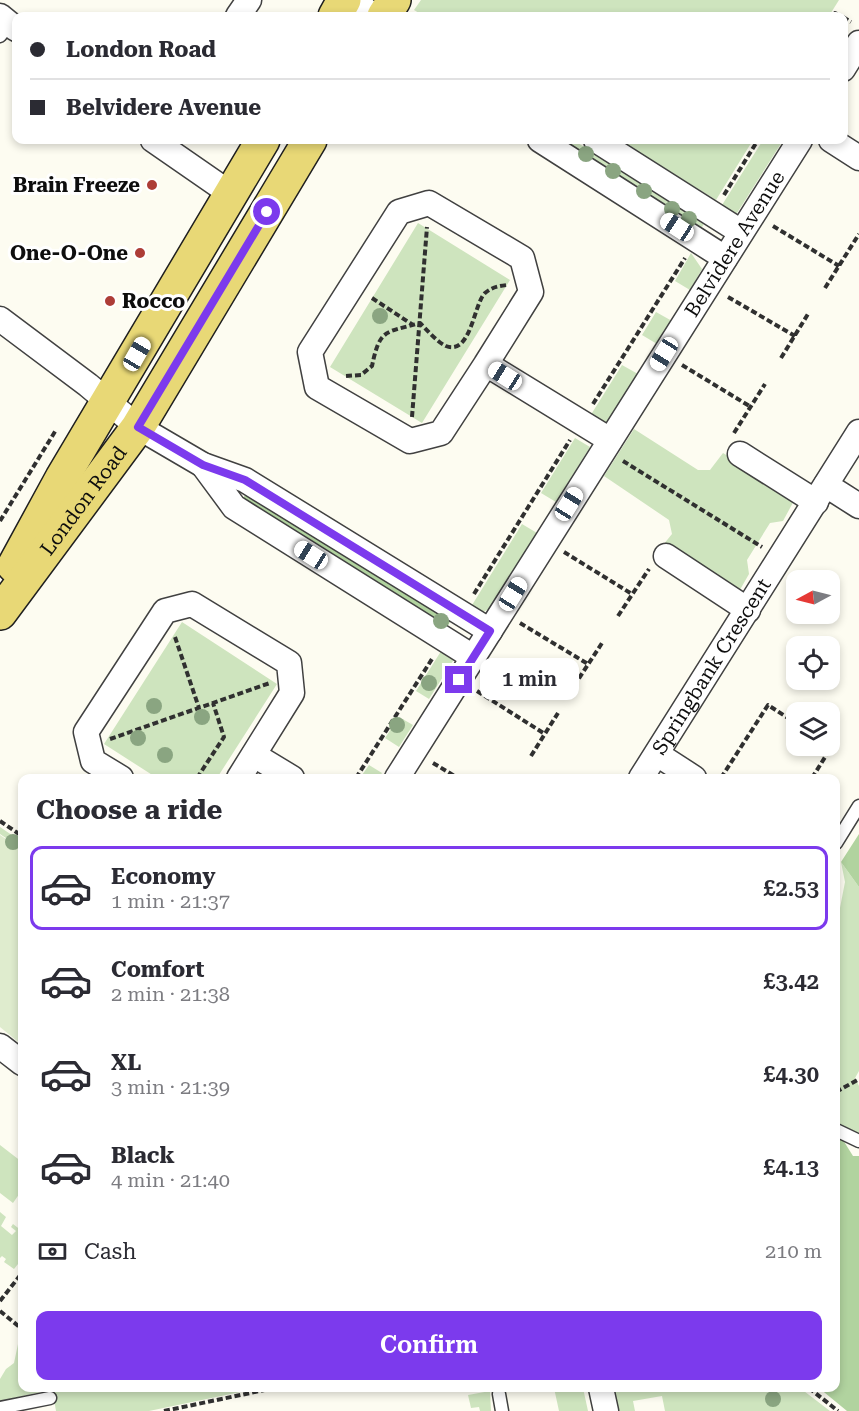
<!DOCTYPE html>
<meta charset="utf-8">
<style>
:root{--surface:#fff;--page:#f2f2f3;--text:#2b2b33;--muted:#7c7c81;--line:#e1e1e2;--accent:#7c3aed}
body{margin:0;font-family:"Roboto Serif",serif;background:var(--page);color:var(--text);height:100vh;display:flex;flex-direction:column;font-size:22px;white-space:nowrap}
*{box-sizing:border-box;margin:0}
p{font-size:20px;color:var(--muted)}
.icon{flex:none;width:33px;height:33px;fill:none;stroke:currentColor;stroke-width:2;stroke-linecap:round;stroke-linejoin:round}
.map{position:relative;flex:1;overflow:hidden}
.sheet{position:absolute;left:18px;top:774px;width:822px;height:618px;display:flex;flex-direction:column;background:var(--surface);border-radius:12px;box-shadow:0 3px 9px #0003}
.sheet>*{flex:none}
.top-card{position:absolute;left:12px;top:12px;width:836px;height:132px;border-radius:12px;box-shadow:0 3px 9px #0003;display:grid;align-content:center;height:132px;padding:0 18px;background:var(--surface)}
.needle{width:39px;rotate:263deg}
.fabs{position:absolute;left:786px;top:570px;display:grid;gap:12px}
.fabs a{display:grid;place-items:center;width:54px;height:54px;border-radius:12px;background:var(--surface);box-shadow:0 3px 9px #0003;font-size:30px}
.end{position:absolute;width:27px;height:27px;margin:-14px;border:8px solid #7c3aed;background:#fff;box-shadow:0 0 0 3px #fff}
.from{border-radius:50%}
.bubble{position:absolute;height:42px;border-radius:12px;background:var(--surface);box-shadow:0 3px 9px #0003;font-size:20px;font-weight:600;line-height:42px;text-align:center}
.car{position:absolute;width:18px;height:36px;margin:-18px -9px;border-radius:8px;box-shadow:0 0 4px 2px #0007;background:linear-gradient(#fff 24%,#345 0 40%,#fff 0 76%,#345 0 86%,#fff 0)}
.top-card b{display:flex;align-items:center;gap:21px;height:57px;font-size:22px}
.top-card b+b{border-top:2px solid var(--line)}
.top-card i{width:15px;height:15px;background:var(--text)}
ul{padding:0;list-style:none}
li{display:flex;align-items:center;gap:18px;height:84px;margin:0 12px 9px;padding:0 6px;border:3px solid transparent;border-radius:12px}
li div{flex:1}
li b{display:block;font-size:22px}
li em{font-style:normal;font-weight:600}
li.active{border-color:var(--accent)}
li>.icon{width:54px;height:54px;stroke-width:1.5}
h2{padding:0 18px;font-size:27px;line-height:72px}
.pay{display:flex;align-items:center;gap:15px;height:66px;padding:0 18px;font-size:22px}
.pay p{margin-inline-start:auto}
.button{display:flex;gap:12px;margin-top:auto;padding:12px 18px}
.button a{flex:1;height:69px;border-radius:12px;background:var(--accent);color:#fff;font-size:24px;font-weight:600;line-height:69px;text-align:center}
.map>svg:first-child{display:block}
</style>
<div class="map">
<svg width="859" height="1411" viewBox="0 0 859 1411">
<rect width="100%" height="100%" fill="#fdfcf1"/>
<path fill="#cee4be" d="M421,0H839L829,16H424L414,10Z
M550,140H573L705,222L699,232Z
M619,140H753L716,200Z
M763,140H777L782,142L737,213H717Z
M418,223L510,280L422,423L330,367Z
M691,253L702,269L690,290L675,281Z
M656,312L672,321L657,344L642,335Z
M622,365L638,374L602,430L587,421Z
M634,429L698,470H710L723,453L796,497L783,521L770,523L747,560L749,574L737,595L663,545L672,534L669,520L604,476Z
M575,438L590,447L556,502L541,493Z
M522,524L537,533L491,608L481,613L469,610Z
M182,622L277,684L217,778H157L104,744Z
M443,648L450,652L453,661L429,699L416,691Z
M399,717L413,725L399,747L385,738Z
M369,765L382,773L379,778H360Z
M0,827L22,842V849L0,834Z
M841,862L859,887V1071L855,1078L859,1086V1134L836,1123V913H839L845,882Z
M0,1145L22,1162V1190L13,1203L0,1193Z
M0,1212L6,1217L1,1226L12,1235L16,1231L11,1227L13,1224L22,1231V1259L14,1269L4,1262L6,1259L2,1256L0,1258Z
M22,1339V1388H45V1391L0,1401V1379L6,1369L14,1363L18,1344Z
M52,1388H259L149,1411H56Z
M554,1388H583L588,1411H559Z
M610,1388H800L830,1411H665L662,1396L633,1401L635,1411H616Z
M490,1391L491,1411H480L479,1407L471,1408L468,1395Z"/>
<path fill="#b1d39f" d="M249,489L452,618L445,631L240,503Z
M859,834V887L841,862Z
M836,1134L843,1140L853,1156H859V1411H847L819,1388H836Z"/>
<path fill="#dfecce" d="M0,835L22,850V1045L0,1027Z"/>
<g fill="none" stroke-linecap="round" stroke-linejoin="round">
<g stroke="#414141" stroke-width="15">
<path id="service" d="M0,36L10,24
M836,843L859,806
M836,1130L859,1141
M499,1394L502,1411
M0,1408L50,1398"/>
</g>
<g stroke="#414141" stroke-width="27">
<g id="minor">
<path d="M354,0L373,16"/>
<path d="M0,16L16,29"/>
<path d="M238,16L249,0"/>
<path d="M843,69L859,43"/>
<path d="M153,140L231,194"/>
<path d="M540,140L725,258"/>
<path d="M596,140L741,232"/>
<path d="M831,140L859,158"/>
<path d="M0,319L88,385L138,427L203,465L245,480L490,631"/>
<path d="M486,364L531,292L522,258L429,203L399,212L310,352L317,387L410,441L441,433L486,364L610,440"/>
<path d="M740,454L816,502"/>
<path d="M203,465L234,507L473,657"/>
<path d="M826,485L859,506"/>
<path d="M666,556L748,610"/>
<path d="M657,754L694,778"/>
<path d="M254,755L292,778"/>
<path d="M121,778L93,761L86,732L165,611L192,604L289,663L292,693L239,778"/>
<path id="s1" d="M397,778L800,140"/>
<path id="s2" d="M641,778L859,432"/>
<path d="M0,1046L22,1063"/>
<path d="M601,1388L606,1411"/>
</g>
</g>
<g stroke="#1f1f1f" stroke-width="36">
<g id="primary">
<path d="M335,16L344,0"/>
<path d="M384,16L394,0"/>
<path d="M14,566L62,478L263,140"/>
<path id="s3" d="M0,613L138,427L310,140"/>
</g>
</g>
<path stroke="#303030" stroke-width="4" stroke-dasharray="6 3" stroke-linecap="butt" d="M833,16L835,13L841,16
M843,17L851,22
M724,195L758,140
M773,226L839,266
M825,288L859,234
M728,297L795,336
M372,298L413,325
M781,358L808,314
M682,365L751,407
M346,376L361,375L372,366C380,328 385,333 420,323C427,330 437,342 446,346C471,356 474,303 485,293C492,287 499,286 507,285
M593,404L685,258
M412,417L427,227
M734,433L765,384
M623,461L762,547
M0,521L56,430
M564,552L632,594
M474,594L570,440
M618,616L649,569
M520,623L588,664
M175,637L199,708
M574,686L602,643
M477,691L545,734
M110,739L270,683
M531,756L558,713
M433,763L458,778
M197,778L224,737L213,703
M356,778L432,659
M721,778L768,705L788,718
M812,778L832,746L830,744
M0,821L22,836
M836,1092L859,1079
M0,1301L22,1273
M0,1311L22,1329
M809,1388L838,1411
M164,1411L274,1388"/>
<use href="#service" stroke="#fff" stroke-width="12"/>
<use href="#minor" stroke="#fff" stroke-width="24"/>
<use href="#primary" stroke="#e8d876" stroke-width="33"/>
</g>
<g fill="#8aa581">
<circle cx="586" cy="154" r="8"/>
<circle cx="613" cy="171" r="8"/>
<circle cx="644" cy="191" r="8"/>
<circle cx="672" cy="209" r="8"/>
<circle cx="689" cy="219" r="8"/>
<circle cx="380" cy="316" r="8"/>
<circle cx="441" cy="621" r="8"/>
<circle cx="429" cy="683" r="8"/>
<circle cx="154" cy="706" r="8"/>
<circle cx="202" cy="717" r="8"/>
<circle cx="397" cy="725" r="8"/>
<circle cx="138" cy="738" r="8"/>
<circle cx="165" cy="755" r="8"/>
<circle cx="13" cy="842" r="8"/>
<circle cx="773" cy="1399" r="8"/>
</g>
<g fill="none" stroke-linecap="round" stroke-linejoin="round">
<path stroke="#7c3aed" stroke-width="8" d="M267,212L138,427L203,465L245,480L490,631L459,680"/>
</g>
<g fill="#ad3d37" stroke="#fff" stroke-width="2">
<circle cx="152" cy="185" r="6"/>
<circle cx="140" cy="253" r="6"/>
<circle cx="110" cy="301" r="6"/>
</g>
<g text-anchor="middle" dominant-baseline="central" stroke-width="6" stroke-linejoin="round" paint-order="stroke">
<g font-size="20" font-weight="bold" fill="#0e0e0e" stroke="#fff" text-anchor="end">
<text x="140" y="185">Brain Freeze</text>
<text x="128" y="253">One-O-One</text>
<text x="122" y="301" text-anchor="start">Rocco</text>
</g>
<g font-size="20" fill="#0e0e0e" stroke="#fff">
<text stroke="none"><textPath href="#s1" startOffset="632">Belvidere Avenue</textPath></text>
<text stroke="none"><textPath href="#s3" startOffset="140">London Road</textPath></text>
<text stroke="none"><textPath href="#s2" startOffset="132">Springbank Crescent</textPath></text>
</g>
</g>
</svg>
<div class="fabs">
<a><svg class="needle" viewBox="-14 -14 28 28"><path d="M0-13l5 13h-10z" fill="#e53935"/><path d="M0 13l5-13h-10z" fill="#7c7c81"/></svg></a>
<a><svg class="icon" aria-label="locate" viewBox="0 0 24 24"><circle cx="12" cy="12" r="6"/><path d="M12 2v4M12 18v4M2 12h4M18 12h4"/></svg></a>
<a><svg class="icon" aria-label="layers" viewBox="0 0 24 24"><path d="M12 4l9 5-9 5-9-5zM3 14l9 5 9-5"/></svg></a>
</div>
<i class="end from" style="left:267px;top:212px"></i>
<i class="end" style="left:459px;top:680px"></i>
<div class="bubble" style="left:480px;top:658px;width:99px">1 min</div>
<i class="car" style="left:677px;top:227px;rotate:303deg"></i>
<i class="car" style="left:137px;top:354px;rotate:30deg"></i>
<i class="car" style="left:664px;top:354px;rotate:212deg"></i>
<i class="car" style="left:505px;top:376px;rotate:302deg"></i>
<i class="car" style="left:569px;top:504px;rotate:32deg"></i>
<i class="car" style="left:311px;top:555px;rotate:302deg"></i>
<i class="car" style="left:513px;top:594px;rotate:32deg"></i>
<div class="top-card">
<b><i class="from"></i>London Road</b>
<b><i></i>Belvidere Avenue</b>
</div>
<section class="sheet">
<h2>Choose a ride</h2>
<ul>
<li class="active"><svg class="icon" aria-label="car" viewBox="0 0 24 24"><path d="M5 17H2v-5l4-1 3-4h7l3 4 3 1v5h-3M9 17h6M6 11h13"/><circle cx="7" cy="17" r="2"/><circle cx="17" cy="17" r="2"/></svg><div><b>Economy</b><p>1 min · 21:37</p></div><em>£2.53</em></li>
<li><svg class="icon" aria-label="car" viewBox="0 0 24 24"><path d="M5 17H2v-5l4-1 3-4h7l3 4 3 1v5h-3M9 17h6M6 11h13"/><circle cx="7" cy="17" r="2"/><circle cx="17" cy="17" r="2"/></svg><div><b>Comfort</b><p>2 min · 21:38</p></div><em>£3.42</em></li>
<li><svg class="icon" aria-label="car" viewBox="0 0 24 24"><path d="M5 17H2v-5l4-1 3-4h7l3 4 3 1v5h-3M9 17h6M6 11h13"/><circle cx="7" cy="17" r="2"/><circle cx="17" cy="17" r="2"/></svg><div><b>XL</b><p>3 min · 21:39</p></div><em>£4.30</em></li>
<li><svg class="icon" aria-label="car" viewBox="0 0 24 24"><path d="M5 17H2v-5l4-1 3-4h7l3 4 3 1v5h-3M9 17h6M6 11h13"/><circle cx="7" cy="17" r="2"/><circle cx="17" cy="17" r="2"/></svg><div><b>Black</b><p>4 min · 21:40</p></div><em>£4.13</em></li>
</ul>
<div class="pay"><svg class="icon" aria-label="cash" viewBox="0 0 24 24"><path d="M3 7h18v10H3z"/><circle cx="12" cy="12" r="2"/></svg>Cash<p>210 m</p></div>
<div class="button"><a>Confirm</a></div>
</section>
</div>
